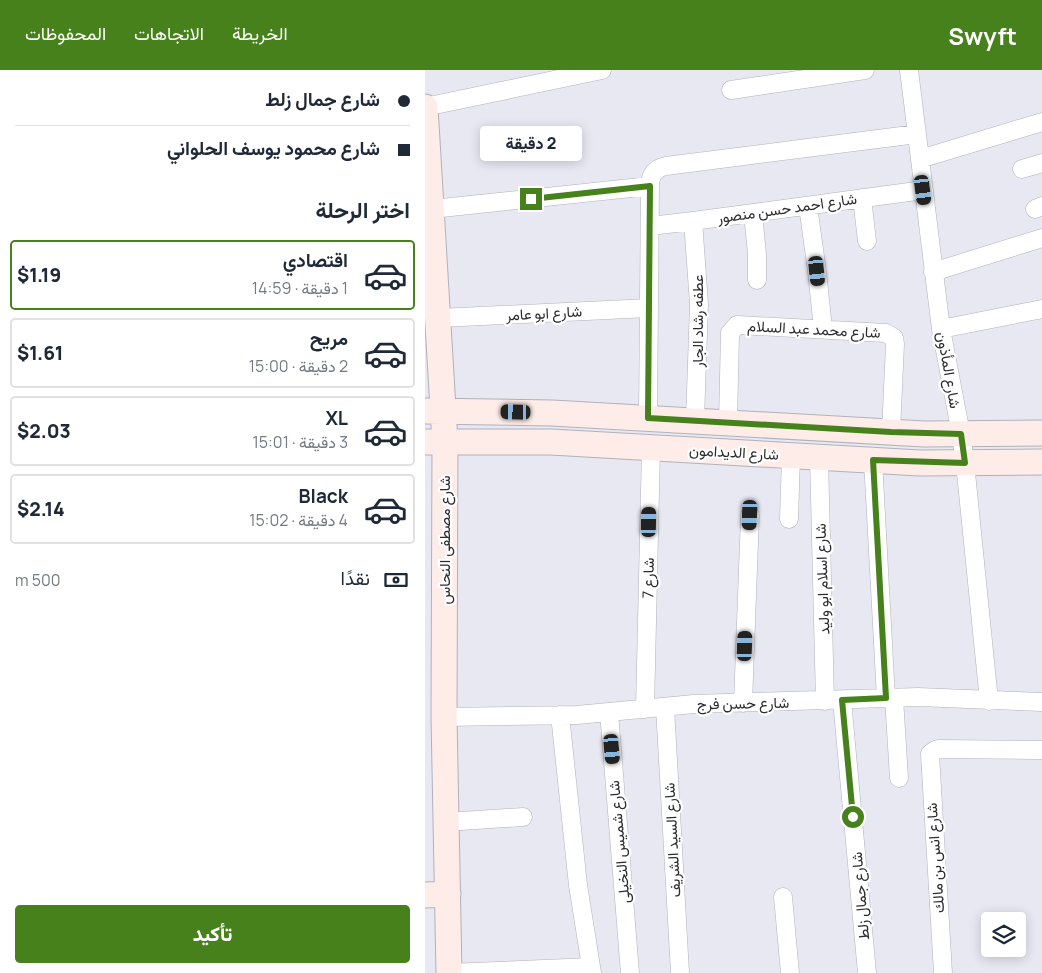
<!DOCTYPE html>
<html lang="ar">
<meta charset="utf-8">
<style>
:root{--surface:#fff;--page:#f6f6f7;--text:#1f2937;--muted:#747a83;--line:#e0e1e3;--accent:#46811b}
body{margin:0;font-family:Manrope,Vazirmatn,sans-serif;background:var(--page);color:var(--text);direction:rtl;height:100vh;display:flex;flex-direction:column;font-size:19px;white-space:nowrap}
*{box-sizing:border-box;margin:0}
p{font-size:16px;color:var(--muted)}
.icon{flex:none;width:28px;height:28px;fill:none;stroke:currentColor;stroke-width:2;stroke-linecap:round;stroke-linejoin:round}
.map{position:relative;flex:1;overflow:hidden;direction:ltr}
.details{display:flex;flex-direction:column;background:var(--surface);width:425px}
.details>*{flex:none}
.banner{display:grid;align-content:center;height:110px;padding:0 15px;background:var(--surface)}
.tools{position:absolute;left:556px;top:842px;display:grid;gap:10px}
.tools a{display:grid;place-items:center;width:45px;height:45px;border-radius:5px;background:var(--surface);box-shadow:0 2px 12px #0003;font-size:25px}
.end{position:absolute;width:22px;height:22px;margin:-11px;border:6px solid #46811b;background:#fff;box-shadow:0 0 0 2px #fff}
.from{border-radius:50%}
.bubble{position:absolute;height:35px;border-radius:5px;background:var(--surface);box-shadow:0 2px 12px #0003;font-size:16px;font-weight:800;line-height:35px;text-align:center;direction:rtl}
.car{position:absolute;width:15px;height:30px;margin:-15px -8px;border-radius:6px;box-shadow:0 0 4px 1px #0007;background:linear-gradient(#222 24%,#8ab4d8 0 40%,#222 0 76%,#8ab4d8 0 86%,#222 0)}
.banner b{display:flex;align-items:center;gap:18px;height:48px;font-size:19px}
.banner b+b{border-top:1px solid var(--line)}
.banner i{width:12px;height:12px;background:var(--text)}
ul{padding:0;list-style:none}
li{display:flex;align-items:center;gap:15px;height:70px;margin:0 10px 8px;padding:0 5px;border:2px solid var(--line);border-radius:5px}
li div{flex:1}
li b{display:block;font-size:19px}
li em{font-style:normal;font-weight:800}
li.on{border-color:var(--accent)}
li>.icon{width:45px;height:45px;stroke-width:1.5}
h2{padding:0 15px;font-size:22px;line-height:60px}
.pay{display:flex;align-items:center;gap:12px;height:55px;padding:0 15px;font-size:19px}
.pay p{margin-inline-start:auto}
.cta{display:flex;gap:10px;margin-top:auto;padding:10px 15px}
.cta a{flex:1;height:58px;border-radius:5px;background:var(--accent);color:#fff;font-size:20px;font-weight:800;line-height:58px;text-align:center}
header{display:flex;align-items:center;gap:30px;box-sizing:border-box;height:70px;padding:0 25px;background:var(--accent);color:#fff}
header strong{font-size:24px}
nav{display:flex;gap:28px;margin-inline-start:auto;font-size:18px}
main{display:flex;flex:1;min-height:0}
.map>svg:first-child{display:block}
</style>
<header>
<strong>Swyft</strong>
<nav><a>الخريطة</a><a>الاتجاهات</a><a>المحفوظات</a></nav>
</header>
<main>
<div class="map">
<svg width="617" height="903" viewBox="0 0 617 903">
<rect width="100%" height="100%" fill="#e8e8f3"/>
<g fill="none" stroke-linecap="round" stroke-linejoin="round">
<g stroke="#b1b1bc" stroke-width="19">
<path id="street" d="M484,0L516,259L536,364L540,393L564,631
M306,20L440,0
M0,37L177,0
M495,89L617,52
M597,99L617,93
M437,128L442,171
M383,136L392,201L398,259
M7,139L225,116
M610,139L617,136
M328,143L332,184V210
M268,151L274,234L270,350
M225,156L268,151L499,120
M508,202L617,168
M14,248L224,238
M516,259L617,239
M223,348L225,116C225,105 230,98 241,96L492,64
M303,352L305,263L312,255L461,263L469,268L470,274L466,362
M394,387L400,631
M448,390L461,628
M364,449L366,386
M469,628L474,708
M417,630L442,903
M318,633L325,445
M240,637L255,903
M220,639L226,378
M184,642L205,903
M135,645L153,815L167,903
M19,647L152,645L269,634L493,627L617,632
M21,752L98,747
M358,827L365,903
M24,903L166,897
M518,903L505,684L510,680L513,679L617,680"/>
</g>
<g stroke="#b1b1bc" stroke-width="27">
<path id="secondary" d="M0,37L20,372L19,647L24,903
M0,341L127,343L499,364L617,363
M0,372H126L495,393L617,392
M0,825L23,824"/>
</g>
<use href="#street" stroke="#fff" stroke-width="18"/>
<use href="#secondary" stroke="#feece8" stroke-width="25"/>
</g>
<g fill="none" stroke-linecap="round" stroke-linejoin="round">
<path stroke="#46811b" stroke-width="6" d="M106,129L225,116L223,348L466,362L536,364L540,393L448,390L461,628L417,630L428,747"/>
</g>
<g text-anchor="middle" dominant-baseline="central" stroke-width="4.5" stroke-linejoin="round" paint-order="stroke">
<g font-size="15" fill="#2c2c30" stroke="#fff">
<text transform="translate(362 138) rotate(-8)">شارع احمد حسن منصور</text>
<text transform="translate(119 243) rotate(-3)">شارع ابو عامر</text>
<text transform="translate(272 251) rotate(-90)">عطفه رشاد الجار</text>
<text transform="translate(389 259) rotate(3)">شارع محمد عبد السلام</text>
<text transform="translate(524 300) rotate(80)">شارع المأذون</text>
<text transform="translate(309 382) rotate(3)">شارع الديدامون</text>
<text transform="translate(19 470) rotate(-90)">شارع مصطفى النحاس</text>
<text transform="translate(223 508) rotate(-89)">شارع 7</text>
<text transform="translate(397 509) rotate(-92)">شارع اسلام ابو وليد</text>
<text transform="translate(318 633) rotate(-1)">شارع حسن فرج</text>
<text transform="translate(247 770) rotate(-93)">شارع السيد الشريف</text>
<text transform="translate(194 772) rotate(-95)">شارع شميس النخيلى</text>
<text transform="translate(510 788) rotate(-94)">شارع انس بن مالك</text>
<text transform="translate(435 826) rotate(-95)">شارع جمال زلط</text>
</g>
</g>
</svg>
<div class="tools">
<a><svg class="icon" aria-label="layers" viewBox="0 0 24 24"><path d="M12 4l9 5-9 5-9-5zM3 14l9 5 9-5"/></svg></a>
</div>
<i class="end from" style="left:428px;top:747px"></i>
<i class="end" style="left:106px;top:129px"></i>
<div class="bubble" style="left:55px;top:56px;width:102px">2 دقيقة</div>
<i class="car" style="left:498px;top:120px;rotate:173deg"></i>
<i class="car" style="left:392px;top:201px;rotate:174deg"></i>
<i class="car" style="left:91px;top:342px;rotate:271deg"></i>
<i class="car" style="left:325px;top:445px;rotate:182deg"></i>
<i class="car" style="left:224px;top:452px;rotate:1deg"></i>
<i class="car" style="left:320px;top:576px;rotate:2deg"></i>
<i class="car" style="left:187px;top:679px;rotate:175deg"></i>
</div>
<section class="details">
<div class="banner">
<b><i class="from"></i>شارع جمال زلط</b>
<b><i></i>شارع محمود يوسف الحلواني</b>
</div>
<h2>اختر الرحلة</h2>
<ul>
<li class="on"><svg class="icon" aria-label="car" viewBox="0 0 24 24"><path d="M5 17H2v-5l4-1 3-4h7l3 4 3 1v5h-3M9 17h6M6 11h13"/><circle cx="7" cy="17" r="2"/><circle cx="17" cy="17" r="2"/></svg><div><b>اقتصادي</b><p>1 دقيقة · 14:59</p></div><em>$1.19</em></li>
<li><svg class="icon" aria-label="car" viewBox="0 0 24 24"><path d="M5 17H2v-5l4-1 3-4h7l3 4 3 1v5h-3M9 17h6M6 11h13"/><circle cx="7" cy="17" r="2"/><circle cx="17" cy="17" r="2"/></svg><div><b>مريح</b><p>2 دقيقة · 15:00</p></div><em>$1.61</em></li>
<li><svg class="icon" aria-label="car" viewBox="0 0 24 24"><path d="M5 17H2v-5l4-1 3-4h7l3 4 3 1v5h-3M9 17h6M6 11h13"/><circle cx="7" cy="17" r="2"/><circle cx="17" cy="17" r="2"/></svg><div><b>XL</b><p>3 دقيقة · 15:01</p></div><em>$2.03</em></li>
<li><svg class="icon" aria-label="car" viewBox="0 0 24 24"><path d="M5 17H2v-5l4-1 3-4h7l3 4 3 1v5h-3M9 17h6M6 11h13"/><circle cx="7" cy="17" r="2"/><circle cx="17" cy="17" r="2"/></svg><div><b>Black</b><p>4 دقيقة · 15:02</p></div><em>$2.14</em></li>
</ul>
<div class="pay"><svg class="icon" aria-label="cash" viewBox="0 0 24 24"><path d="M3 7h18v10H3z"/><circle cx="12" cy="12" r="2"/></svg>نقدًا<p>500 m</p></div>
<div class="cta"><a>تأكيد</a></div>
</section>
</main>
